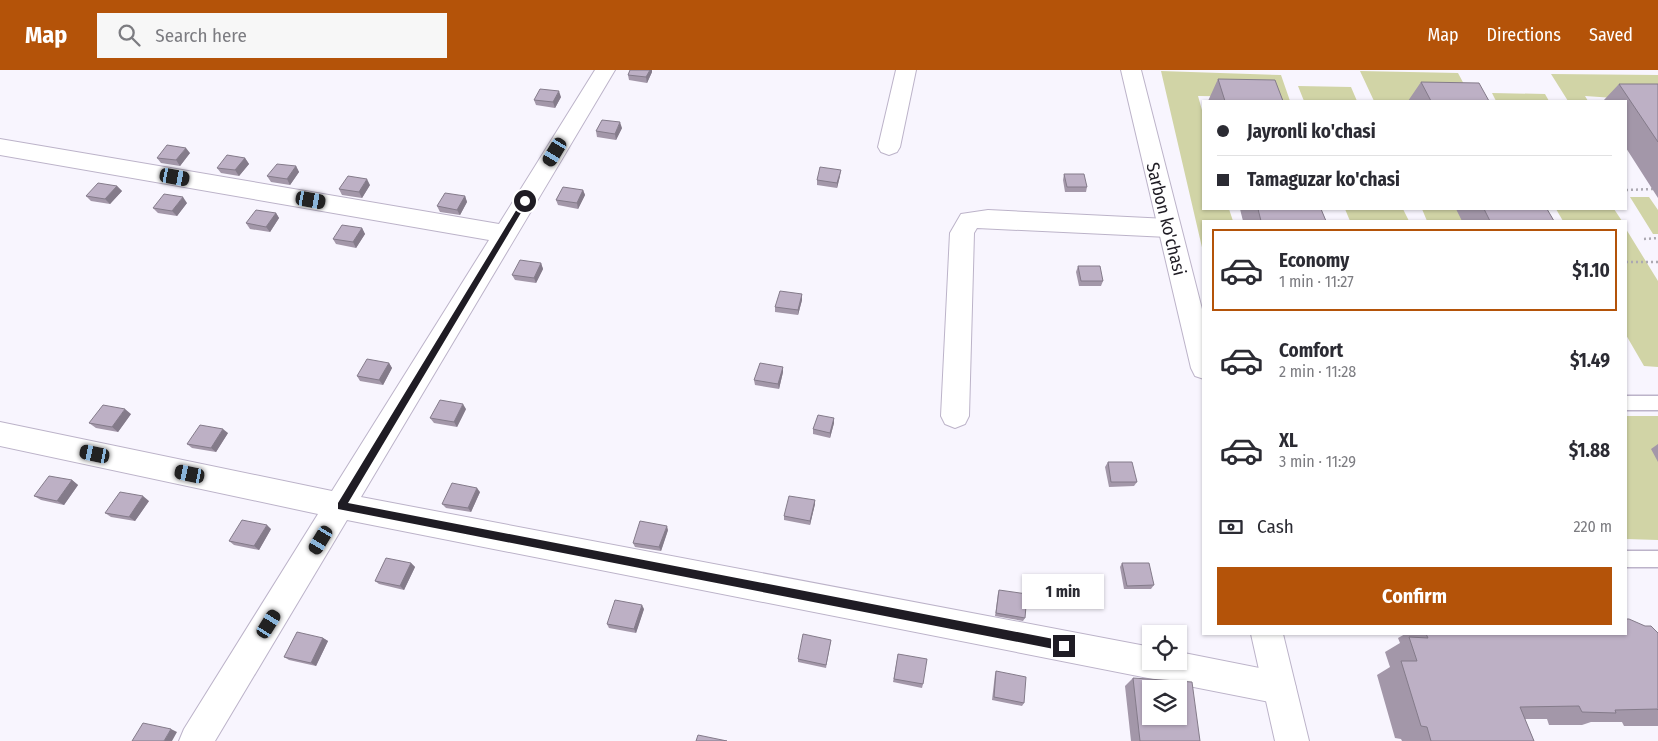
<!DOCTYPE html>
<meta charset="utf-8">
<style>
:root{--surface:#fff;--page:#f7f7f7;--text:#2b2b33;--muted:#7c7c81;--line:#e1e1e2;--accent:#b45309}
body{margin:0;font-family:"Fira Sans Condensed",sans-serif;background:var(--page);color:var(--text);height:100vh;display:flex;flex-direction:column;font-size:19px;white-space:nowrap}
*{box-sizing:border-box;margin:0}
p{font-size:16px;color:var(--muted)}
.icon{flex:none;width:28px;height:28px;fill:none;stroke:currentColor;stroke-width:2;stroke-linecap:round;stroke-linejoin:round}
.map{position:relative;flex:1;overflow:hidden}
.drawer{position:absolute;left:1202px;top:150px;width:425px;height:415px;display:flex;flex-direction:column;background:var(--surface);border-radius:0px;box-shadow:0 1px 4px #0004}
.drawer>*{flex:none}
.top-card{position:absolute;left:1202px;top:30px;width:425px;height:110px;border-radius:0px;box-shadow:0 1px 4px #0004;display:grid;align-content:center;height:110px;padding:0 15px;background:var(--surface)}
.tools{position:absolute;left:1142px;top:555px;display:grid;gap:10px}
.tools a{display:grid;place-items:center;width:45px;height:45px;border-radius:0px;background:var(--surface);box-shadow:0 1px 4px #0004;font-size:25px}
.end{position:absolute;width:22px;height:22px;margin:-11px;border:6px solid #1f1c24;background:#fff;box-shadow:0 0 0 2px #fff}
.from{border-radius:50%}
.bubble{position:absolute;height:35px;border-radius:0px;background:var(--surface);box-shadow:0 1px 4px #0004;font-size:16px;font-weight:700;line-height:35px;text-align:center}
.car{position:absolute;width:15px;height:30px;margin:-15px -8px;border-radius:6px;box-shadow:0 0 4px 1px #0007;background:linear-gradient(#222 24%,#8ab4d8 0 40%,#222 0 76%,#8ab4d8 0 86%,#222 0)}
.top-card b{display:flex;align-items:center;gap:18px;height:48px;font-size:19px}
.top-card b+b{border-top:1px solid var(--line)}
.top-card i{width:12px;height:12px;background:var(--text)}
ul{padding:9px 0 0;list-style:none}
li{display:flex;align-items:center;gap:15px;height:82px;margin:0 10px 8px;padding:0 5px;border:2px solid transparent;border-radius:0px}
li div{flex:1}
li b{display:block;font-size:19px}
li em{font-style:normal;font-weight:700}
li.active{border-color:var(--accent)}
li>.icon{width:45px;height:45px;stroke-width:1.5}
.pay{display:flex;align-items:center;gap:12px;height:55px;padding:0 15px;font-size:19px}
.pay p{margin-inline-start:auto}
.primary-button{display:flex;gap:10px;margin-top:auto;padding:10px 15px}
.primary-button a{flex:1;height:58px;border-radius:0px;background:var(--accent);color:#fff;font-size:20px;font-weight:700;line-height:58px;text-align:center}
header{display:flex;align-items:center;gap:30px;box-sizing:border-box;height:70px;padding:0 25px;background:var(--accent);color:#fff}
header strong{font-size:24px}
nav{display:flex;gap:28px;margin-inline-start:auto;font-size:18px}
.search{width:350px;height:45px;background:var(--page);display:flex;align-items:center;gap:12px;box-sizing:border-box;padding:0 18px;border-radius:0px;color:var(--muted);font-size:19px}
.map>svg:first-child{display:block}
</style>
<header>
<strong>Map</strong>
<div class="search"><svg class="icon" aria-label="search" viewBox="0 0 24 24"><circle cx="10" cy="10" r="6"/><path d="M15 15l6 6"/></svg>Search here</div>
<nav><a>Map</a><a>Directions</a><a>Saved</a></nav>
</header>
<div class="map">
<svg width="1658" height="671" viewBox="0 0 1658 671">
<rect width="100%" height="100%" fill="#f8f5fe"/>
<path fill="#d1d4a6" d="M1161,1L1281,5L1290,31H1270L1268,27L1198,26L1204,47V139H1229L1233,151H1204V186Z
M1360,1L1458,3L1473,31H1374Z
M1551,4L1658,5V31L1585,26L1588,31H1568Z
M1298,16L1351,17L1357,31H1304Z
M1492,23L1545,24L1549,31H1496Z
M1630,127H1649L1658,140V164H1653Z
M1345,139H1403L1409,151H1350Z
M1422,139H1531L1538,151H1427Z
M1556,139H1614L1622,151H1563Z
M1626,159L1658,211V297L1644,296L1626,265Z
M1626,346H1658V470L1626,469Z"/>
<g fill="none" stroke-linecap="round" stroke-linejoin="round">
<g stroke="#bcb3c9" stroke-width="3">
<path id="lane" d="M1626,326H1658V340H1626Z
M1626,481H1658V497H1626Z"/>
</g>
<g stroke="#bcb3c9" stroke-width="2">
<path id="street" d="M595,0H615L361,427L1151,577V591H1179V582L1280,602L1292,606L1296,618L1292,630L1280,634L347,450L215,671H179L184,659L318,444L0,376V352L332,421L489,170L0,85V69L499,154Z
M896,0H916L900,77L897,82L889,85L881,82L878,77Z
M988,140L1168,149L1177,152L1180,158L1177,164L1168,167L977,158L974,163L969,346L965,354L955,358L945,354L941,346L950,163L961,144Z"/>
</g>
<g stroke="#bcb3c9" stroke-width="2">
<path id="secondary" d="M1121,0H1141L1204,247V309L1195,306L1191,298Z
M1251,564H1283L1309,671H1275Z"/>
</g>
<path stroke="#aca9b2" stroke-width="2.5" stroke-dasharray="2 3" stroke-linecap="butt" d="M1626,120L1653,119
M1644,169L1658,168
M1626,192H1658"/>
<use href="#lane" fill="#fff" fill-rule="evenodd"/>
<use href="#street" fill="#fff" fill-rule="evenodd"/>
<use href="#secondary" fill="#fff" fill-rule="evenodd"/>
</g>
<path fill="#a397a9" d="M652,2L647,13L629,10L628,5Z
M1218,9L1283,31H1208Z
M1421,12L1489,31H1408Z
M1619,14H1658V128L1626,78V31H1603Z
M561,27L555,38L536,35L534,30Z
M622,58L616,70L597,67L596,61Z
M190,83L180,96L161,93L157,88Z
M245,88L249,94L239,106L221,103L217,98Z
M296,96L299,102L290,115L271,112L267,106Z
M1064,104L1087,117L1086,122H1065L1063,110Z
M840,106L837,118L817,115V110Z
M370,115L362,128L342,125L339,119Z
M117,116L122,121L110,134L91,131L86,126Z
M583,120L585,125L578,139L558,135L556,130Z
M465,126L467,132L460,145L440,142L437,136Z
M187,133L177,146L158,143L153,138Z
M1240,139H1321L1326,151H1243Z
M1456,139H1547L1554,151H1462Z
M276,143L279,148L270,162L250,159L246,153Z
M362,158L365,164L356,178L336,174L333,169Z
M541,193L543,199L536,213L515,210L512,205Z
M1078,196L1103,211L1101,216H1079L1076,202Z
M802,224V230L798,245L775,242V237Z
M389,293L392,298L383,315L360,311L357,306Z
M783,302L779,319L755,315L754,310Z
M466,339L457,357L434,353L430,348Z
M131,344L118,362L96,358L89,353Z
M834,348V353L830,368L813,364V359Z
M228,363L216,382L192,378L187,374Z
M1658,374V392L1651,379Z
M1108,392L1137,412L1134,416L1109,417L1105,397Z
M72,410L78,415L64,435L41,430L34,426Z
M480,422L471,442L446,438L442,434Z
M815,430V434L810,455L784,450V446Z
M149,431L135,451L111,447L105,443Z
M271,459L259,480L234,475L229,471Z
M668,460L661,481L635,477L633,473Z
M411,493L415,497L404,520L379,514L375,511Z
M1122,493L1154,515L1151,519H1124L1120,497Z
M999,520L1025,548L1023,551L995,546L998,523Z
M644,539L636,563L609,558L607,554Z
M1658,563V656H1624L1622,652H1591L1582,655H1549L1547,649H1525L1534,671H1402L1401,669L1395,668L1377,605L1390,597L1385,582L1400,573L1398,568L1405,564H1626Z
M323,568L328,571L316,596L289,590L284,587Z
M831,570L826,598L798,592V589Z
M898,584L923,614L922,618L893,612Z
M996,601L1024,633L1022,636L992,630L995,604Z
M1133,608L1200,671H1131L1125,616Z"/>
<path fill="#847b8a" d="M650,0H652V2L647,13L646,7Z
M559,21L561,27L555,38L553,32Z
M620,52L622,58L616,70L615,64Z
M186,78L190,83L180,96L176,90Z
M245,88L249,94L239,106L235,100Z
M296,96L299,102L290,115L287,109Z
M841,100L840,106L837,118V113Z
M367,109L370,115L362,128L359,122Z
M117,116L122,121L110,134L105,129Z
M583,120L585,125L578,139L577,133Z
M465,126L467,132L460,145L457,140Z
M183,127L187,133L177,146L172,141Z
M276,143L279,148L270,162L266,157Z
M362,158L365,164L356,178L353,172Z
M541,193L543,199L536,213L534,208Z
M802,224V230L798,245V240Z
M389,293L392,298L383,315L379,310Z
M783,297V302L779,319L778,314Z
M463,334L466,339L457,357L454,352Z
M125,339L131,344L118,362L112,357Z
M834,348V353L830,368V363Z
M223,359L228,363L216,382L211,378Z
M72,410L78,415L64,435L57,431Z
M477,418L480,422L471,442L468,438Z
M143,426L149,431L135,451L129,447Z
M815,430V434L810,455V451Z
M267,455L271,459L259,480L254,476Z
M667,456L668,460L661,481L659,477Z
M411,493L415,497L404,520L400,516Z
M642,535L644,539L636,563L634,559Z
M323,568L328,571L316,596L311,593Z
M171,659L177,662L172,671H164Z"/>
<path fill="#bdb0c5" stroke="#847b8a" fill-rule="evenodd" d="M630,0H650L646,7L628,5Z
M1218,9L1275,10L1283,31H1225Z
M1421,12L1479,13L1489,31H1431Z
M1619,14H1658V72Z
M540,19L559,21L553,32L534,30Z
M602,50L620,52L615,64L596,61Z
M167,75L186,78L176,90L157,88Z
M227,85L245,88L235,100L217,98Z
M277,94L296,96L287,109L267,106Z
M820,97L841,100L837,113L817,110Z
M1064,104H1084L1087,117H1067Z
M348,106L367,109L359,122L339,119Z
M98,113L117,116L105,129L86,126Z
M563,117L583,120L577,133L556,130Z
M445,123L465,126L457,140L437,136Z
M164,124L183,127L172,141L153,138Z
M1258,139H1321L1326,151H1261Z
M1484,139H1547L1554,151H1490Z
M256,140L276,143L266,157L246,153Z
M342,155L362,158L353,172L333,169Z
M520,190L541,193L534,208L512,205Z
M1078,196H1100L1103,211H1081Z
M780,221L802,224L798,240L775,237Z
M367,289L389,293L379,310L357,306Z
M760,293L783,297L778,314L754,310Z
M440,330L463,334L454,352L430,348Z
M103,335L125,339L112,357L89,353Z
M818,345L834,348L830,363L813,359Z
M200,355L223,359L211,378L187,374Z
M1108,392H1132L1137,412H1111Z
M49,406L72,410L57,431L34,426Z
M452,413L477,418L468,438L442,434Z
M120,422L143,426L129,447L105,443Z
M789,426L815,430L810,451L784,446Z
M242,450L267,455L254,476L229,471Z
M640,451L667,456L659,477L633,473Z
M386,488L411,493L400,516L375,511Z
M1122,493H1149L1154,515L1127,516Z
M999,520L1027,524L1025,548L996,543Z
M615,530L642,535L634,559L607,554Z
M1626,549H1629L1645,556H1651L1658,563V640L1657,639L1615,640L1616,643L1582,642L1579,636L1520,637L1534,671H1431L1427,657L1421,656L1401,591H1417L1409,567L1428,568L1426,564H1626Z
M297,562L323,568L311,593L284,587Z
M803,564L831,570L826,595L798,589Z
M898,584L927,589L923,614L894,609Z
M996,601L1026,607L1024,633L994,627Z
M1133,608L1192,612L1200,671H1140ZM1151,619H1179V646H1151Z
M143,653L171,659L164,671H132Z
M698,665L727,671H696Z"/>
<path fill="#1f1c24" d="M523,129L528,131L348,433L1064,571L1068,573V579L1064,581L338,439V433Z"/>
<g text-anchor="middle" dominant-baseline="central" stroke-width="4" stroke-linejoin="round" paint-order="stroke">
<g font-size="18" fill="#1f1c24" stroke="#fff">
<text transform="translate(1166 149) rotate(76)">Sarbon ko'chasi</text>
</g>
</g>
</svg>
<div class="tools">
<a><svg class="icon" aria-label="locate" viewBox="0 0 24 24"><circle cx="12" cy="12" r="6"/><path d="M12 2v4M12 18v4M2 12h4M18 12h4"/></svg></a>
<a><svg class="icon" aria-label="layers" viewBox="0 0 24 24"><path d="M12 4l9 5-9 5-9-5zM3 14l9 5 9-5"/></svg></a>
</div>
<i class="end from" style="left:525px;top:131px"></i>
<i class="end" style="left:1064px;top:576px"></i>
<div class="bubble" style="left:1022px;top:504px;width:82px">1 min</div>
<i class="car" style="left:555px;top:82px;rotate:211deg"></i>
<i class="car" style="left:175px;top:107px;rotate:100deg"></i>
<i class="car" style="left:311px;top:130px;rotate:100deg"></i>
<i class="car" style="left:95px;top:384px;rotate:282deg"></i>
<i class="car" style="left:190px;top:404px;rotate:282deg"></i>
<i class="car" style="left:321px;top:470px;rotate:211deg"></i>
<i class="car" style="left:269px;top:554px;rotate:32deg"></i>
<div class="top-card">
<b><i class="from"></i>Jayronli ko'chasi</b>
<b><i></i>Tamaguzar ko'chasi</b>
</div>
<section class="drawer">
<ul>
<li class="active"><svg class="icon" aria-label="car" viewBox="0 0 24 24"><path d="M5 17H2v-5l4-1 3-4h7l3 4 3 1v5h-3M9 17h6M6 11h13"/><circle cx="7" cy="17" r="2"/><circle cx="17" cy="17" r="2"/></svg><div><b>Economy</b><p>1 min · 11:27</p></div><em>$1.10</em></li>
<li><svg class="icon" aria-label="car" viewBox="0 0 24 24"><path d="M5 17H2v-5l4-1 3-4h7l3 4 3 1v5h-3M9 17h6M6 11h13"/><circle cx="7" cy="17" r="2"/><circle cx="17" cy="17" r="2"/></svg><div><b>Comfort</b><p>2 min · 11:28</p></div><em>$1.49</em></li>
<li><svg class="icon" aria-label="car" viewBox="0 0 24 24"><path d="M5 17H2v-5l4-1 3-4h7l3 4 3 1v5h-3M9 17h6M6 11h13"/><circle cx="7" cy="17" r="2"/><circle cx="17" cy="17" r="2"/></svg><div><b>XL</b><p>3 min · 11:29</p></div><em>$1.88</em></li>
</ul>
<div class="pay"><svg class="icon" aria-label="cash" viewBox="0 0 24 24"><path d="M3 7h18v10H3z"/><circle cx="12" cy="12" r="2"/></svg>Cash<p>220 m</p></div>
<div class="primary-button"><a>Confirm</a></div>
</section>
</div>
